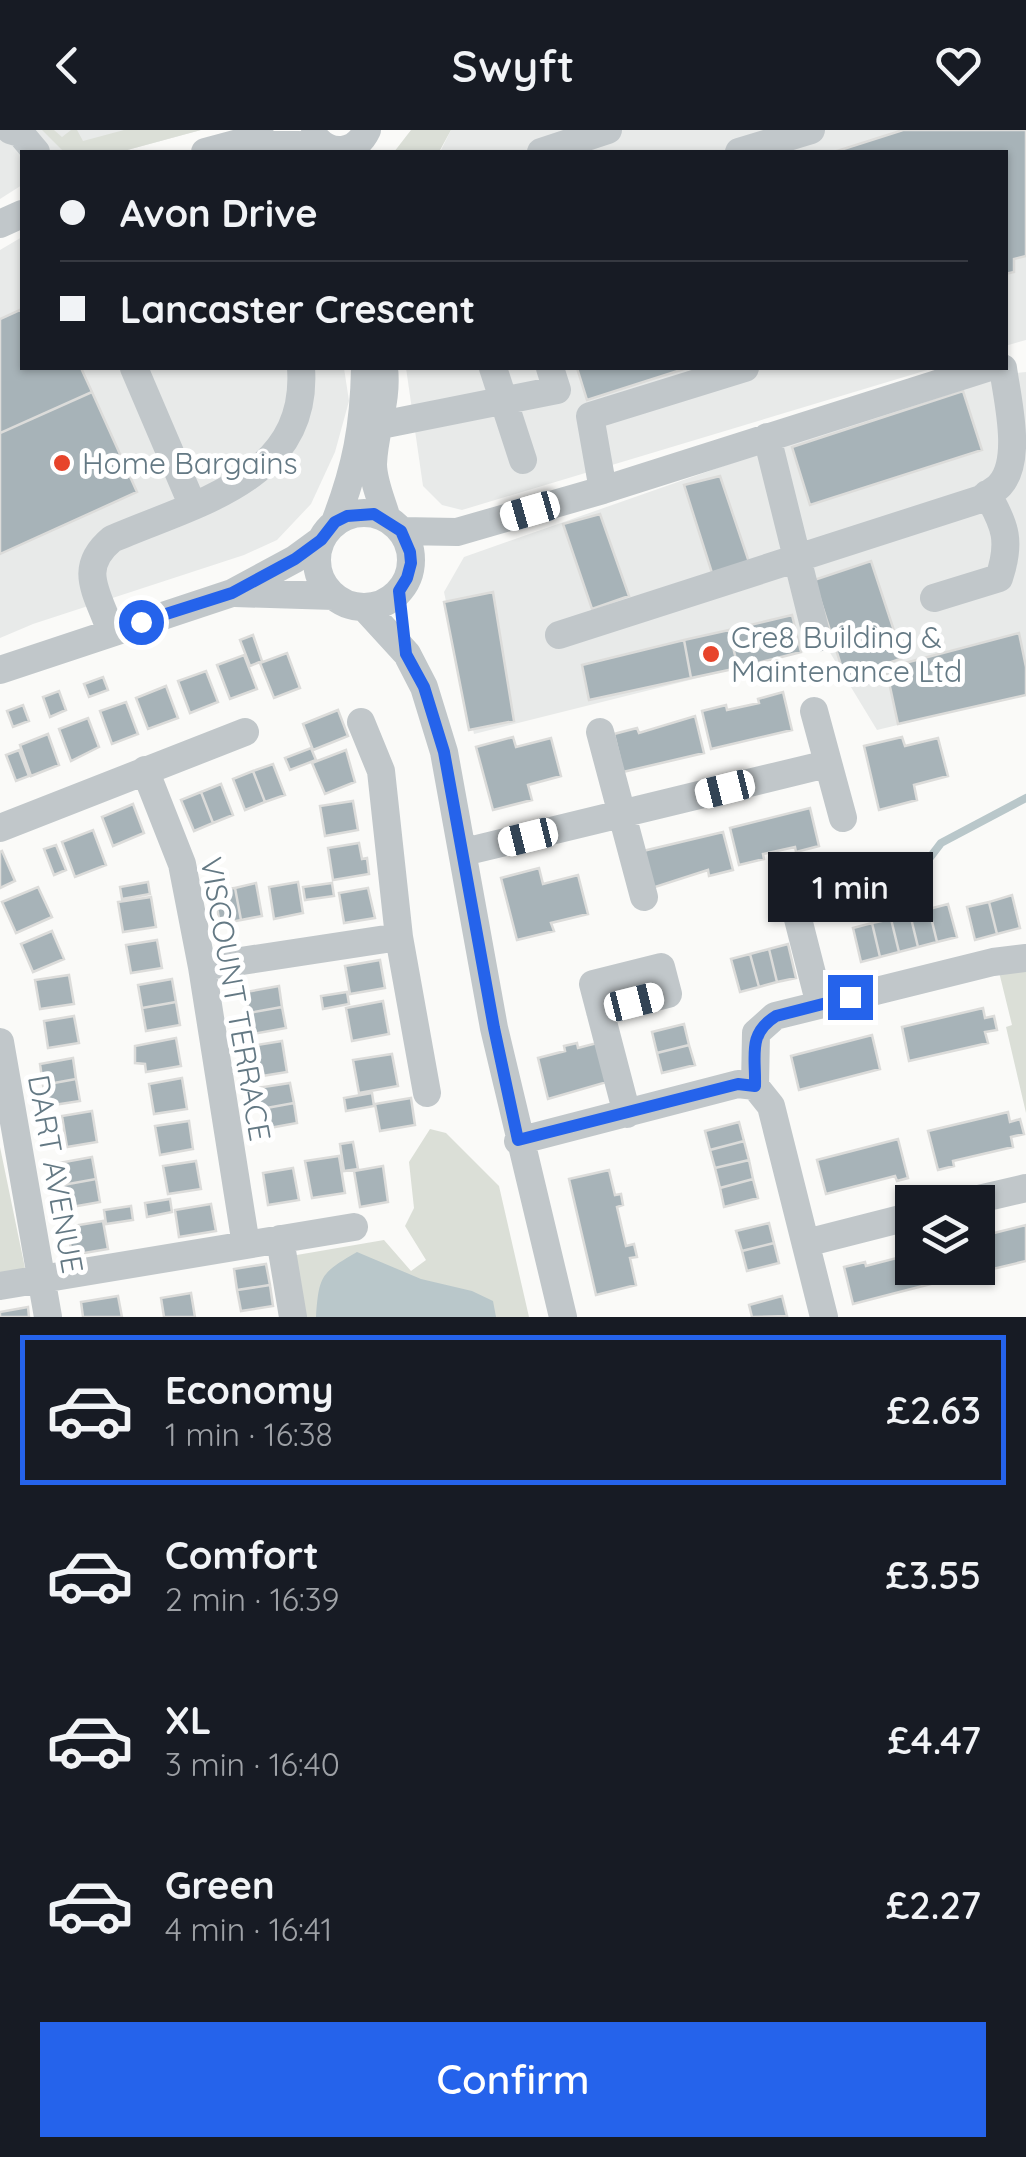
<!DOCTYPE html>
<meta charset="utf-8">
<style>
:root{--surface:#171b24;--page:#242831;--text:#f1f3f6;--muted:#9ea1a6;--line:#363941;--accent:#2563eb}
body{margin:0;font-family:Quicksand,sans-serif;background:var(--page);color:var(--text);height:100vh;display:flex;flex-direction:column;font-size:38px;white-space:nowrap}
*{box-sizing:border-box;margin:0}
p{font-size:32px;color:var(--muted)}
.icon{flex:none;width:55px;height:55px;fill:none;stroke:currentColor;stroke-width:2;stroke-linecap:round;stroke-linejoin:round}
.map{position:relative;height:1187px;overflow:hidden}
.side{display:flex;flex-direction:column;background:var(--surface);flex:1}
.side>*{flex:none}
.hud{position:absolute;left:20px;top:20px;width:988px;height:220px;border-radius:0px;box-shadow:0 2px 8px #0004;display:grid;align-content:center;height:220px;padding:0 40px;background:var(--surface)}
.buttons{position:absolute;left:895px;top:1055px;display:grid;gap:20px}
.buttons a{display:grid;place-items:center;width:100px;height:100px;border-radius:0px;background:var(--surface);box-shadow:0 2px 8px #0004;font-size:50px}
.end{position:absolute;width:45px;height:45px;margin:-22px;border:12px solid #2563eb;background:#fff;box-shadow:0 0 0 5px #fff}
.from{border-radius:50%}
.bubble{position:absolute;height:70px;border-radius:0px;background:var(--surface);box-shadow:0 2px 8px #0004;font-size:32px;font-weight:600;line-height:70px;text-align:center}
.car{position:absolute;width:30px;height:60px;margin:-30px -15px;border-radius:12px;box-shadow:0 0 8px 2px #0007;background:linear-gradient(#fff 24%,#345 0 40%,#fff 0 76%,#345 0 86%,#fff 0)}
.hud b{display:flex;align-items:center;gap:35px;height:95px;font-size:38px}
.hud b+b{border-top:2px solid var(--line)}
.hud i{width:25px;height:25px;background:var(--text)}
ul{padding:18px 0 0;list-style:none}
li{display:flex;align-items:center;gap:30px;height:150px;margin:0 20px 15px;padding:0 20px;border:5px solid transparent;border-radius:0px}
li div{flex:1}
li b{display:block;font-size:38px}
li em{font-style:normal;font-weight:600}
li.current{border-color:var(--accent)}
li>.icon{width:90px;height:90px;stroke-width:1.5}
.action{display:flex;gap:20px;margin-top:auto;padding:20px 40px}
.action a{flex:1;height:115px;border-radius:0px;background:var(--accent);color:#fff;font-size:40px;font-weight:600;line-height:115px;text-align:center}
header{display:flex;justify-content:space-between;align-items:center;height:130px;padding:0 40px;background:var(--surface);font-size:45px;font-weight:600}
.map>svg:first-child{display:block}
</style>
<header><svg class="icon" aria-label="back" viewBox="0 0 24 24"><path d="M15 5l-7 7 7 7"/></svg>Swyft<svg class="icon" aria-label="heart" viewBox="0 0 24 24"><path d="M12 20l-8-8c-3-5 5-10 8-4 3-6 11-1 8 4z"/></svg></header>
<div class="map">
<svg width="1026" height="1187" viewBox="0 0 1026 1187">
<rect width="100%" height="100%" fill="#fafaf8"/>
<path fill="#e8eae9" d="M0,0H201L120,22H22V55L0,69Z
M451,0H1026V210L1005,216V22H440Z
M22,107V238H344L349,271L335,322L311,374L277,410L244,425L33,494L0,508V120Z
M406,238H934L462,380L442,375L423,356Z
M1026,242V564L877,600L826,516L474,604L444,462L464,427L977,247Z"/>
<path fill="#dbdfd7" d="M42,0H54L62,7L71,0H77L83,11L124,0H201L120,22H64Z
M411,0H451L439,22H394Z
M1026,838V983L1006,897L1012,895L999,842Z
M430,999L446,1003L499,1056L529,1187H302L291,1126L384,1110L411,1141L426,1130L405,1096L414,1078L409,1032Z
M0,1017L26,1143L0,1147Z"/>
<path fill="#b9c7ca" d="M357,1122L421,1149L472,1161L493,1171L496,1187H316C319,1145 321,1143 357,1122Z"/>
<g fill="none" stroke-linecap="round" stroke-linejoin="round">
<path stroke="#b9c7ca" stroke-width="8" d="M854,751L925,734L941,713L1026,668"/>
</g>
<path fill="#a7b3b8" stroke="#dcdcda" stroke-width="2.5" d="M903,0H1026V126L1014,129V142L1005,144V22H834Z
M22,179V238H81L92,262L0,303V189Z
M577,238H687L587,270Z
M963,261L982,320L810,375L792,317Z
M92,262L137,362L0,424V303Z
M720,346L749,432L712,443L684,355Z
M600,384L629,466L592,479L563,394Z
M871,431L903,528L845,548L814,450Z
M493,462L514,591L469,600L444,472Z
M792,485L801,522L738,538L729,500Z
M729,500L738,538L691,548L684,510Z
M1019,503L1026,537V565L898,594L886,538Z
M253,505L262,531L250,536L240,510Z
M684,510L691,548L589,570L582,535Z
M287,523L300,558L274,568L260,533Z
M244,525L257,559L230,569L217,535Z
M206,541L218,572L190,583L178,551Z
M103,547L108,560L89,567L84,554Z
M166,556L178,588L148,599L136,568Z
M59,561L66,580L50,587L43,567Z
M783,562L792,600L711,619L702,581L726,575L727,580L759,573L758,569Z
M126,572L138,604L112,614L100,581Z
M23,575L29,591L13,597L7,581Z
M338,580L348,606L313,620L303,594Z
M695,586L704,623L623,642L614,604L637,598L639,603Z
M88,588L99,617L71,631L59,599Z
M48,604L59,635L31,646L20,615Z
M513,607L516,617L551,608L561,646L528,655L532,670L493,680L476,617Z
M902,607L905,616L938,608L948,646L914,655L917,670L879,680L864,616Z
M311,618L316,630L290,640L285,628Z
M19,620L29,646L16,651L6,625Z
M346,620L355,652L325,664L312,633Z
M273,634L285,665L265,672L253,641Z
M253,641L265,672L245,680L233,649Z
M221,654L233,685L213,693L201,662Z
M201,662L213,693L194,701L181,670Z
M353,671L358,700L325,706L320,676Z
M133,674L144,703L113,716L102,687Z
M810,678L819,716L796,722L795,717L763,724L764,729L739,735L730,698Z
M93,700L106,735L75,747L62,712Z
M723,702L733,740L709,746L708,740L652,758L643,721Z
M359,713L362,729L367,728L369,744L333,750L328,718Z
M56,715L66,740L54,745L44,719Z
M2,721L15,751L0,758V722Z
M539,738L543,754L578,745L588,784L551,793L554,801L517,810L501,748Z
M148,752L150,764L122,769L120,757Z
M298,752L303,783L274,789L269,757Z
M256,753L262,786L241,790L235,758Z
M332,753L334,766L305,770L303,757Z
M38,757L52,787L16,803L2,772Z
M235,758L241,790L220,794L214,761Z
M368,758L375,788L344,793L339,763Z
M1012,765L1020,798L997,804L989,772Z
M151,767L156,797L123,802L118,772Z
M989,772L997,804L975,810L967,777Z
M948,774L957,807L937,812L929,779Z
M929,779L937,812L918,817L910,784Z
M910,784L918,817L899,822L891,789Z
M891,789L899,822L880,827L872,793Z
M872,793L880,827L861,832L853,798Z
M52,801L64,829L33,842L21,814Z
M157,810L162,838L131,843L126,815Z
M788,814L796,848L777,852L769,819Z
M769,819L777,852L759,857L750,824Z
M750,824L759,857L740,862L731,829Z
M380,830L385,858L350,864L345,836Z
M69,845L74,874L40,879L35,850Z
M172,849L176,872L142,878L138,855Z
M279,856L282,877L249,883L246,862Z
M347,862L349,874L323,879L321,866Z
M383,871L389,904L352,911L346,878Z
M176,872L180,895L146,901L142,878Z
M282,877L286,898L253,904L249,883Z
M983,878L985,888L994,886L997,900L985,902L988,913L909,931L902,897Z
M74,886L79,913L48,918L44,891Z
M684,894L689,915L657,923L652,902Z
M872,905L880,939L799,960L791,926Z
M176,908L181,936L146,942L145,934L135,933V916Z
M282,911L287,942L256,947L251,916Z
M577,913L578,918L597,913L607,952L548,969L538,928L565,921L564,916Z
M689,915L695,935L662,943L657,923Z
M392,924L398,956L359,963L353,930Z
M73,928L76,949L43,955L40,934Z
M182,948L187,979L154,984L149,954Z
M76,949L80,971L47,976L43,955Z
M290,953L294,973L261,979L257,958Z
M372,963L374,976L346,981L344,968Z
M411,968L415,995L380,1001L375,974Z
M294,973L297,993L264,999L261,979Z
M92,981L97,1012L67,1017L62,986Z
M1008,982L1010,992L1020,989L1024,1004L1011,1007L1013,1017L953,1031L954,1036L938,1040L928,1001Z
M189,991L193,1019L160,1025L155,996Z
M739,992L744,1011L710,1020L705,1001Z
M898,1009L908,1048L897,1051L895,1046L826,1064L817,1030Z
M744,1011L749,1030L715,1038L710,1020Z
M353,1012L358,1039L344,1041L340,1014Z
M339,1026L345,1063L312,1068L305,1031Z
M92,1027L96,1049L63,1055L59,1033Z
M749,1030L753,1049L720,1058L715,1038Z
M196,1031L201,1059L168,1064L163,1036Z
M383,1036L388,1072L360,1077L354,1041Z
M293,1038L299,1070L268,1075L263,1043Z
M609,1040L615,1065L621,1064L623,1075L617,1077L626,1116L634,1114L637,1127L630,1128L636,1155L596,1165L569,1049Z
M96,1049L100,1072L66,1078L63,1055Z
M753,1049L758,1068L724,1077L720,1058Z
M170,1069L172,1082L147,1087L145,1073Z
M211,1074L216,1101L179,1107L175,1080Z
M131,1076L133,1090L106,1094L104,1080Z
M103,1091L108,1119L72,1125L67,1097Z
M769,1093L774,1113L742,1121L736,1101Z
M1026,1095V1131L955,1148L952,1138H978V1107Z
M774,1113L779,1133L747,1141L742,1121Z
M912,1124V1138H943L946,1150L853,1174L844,1137L865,1132L866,1136Z
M266,1134L270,1155L237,1160L234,1139Z
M270,1155L273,1176L241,1181L237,1160Z
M191,1163L195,1187H164L161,1168Z
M118,1166L122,1187H83L81,1172Z
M782,1166L787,1186L752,1187L749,1175Z
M28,1177L29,1187H0V1182Z"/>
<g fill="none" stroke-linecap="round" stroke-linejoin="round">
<path stroke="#c1c7ca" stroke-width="28" d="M10,0L20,3L36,22
M314,6C330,27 356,24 367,0
M246,13L323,16
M205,22L261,7
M541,22L608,0
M739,22L811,0
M0,94L22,84
M134,238L192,374
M384,238C388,271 374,301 373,334C373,352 382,371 387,389
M493,238L523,330
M363,294L381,295L557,260L550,238
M767,307L817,508
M603,360L590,286L745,238
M317 430a47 47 0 1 1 94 0a47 47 0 1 1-94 0Z
M335,392C356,338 364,296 365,238
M401,401L457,402L603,360L987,238
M235,463L334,466
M934,468L999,448C1011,412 1006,396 987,364
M364,477L407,524L424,557L444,622L494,898L563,1187
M111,502C98,463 76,439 112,409C194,373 309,350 301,238
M559,505L981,369C987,364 996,360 1000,355C1023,330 1007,268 1003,238
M0,540L232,463L295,429L321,410
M814,581L843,688
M361,592L381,641L399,807L427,963
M600,602L644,767
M145,640L182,734L202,837L246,1115
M0,698L245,602
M464,722L827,634
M797,785L820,875
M202,837L399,807
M600,881L668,864L661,837L593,854L627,984
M0,912L48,1187
M755,956L756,903L775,886L993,832L1026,828
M518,1011L738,954L755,956L771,976L824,1187
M966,1072L1026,1058
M280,1109L293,1187
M806,1113L912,1086
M0,1156L354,1097"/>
</g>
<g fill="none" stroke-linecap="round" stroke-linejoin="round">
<path stroke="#2563eb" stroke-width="12" d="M141,492L232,463L295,429L321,410L335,392L347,386L374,384L401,401L410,422L411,433L407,448L399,461L406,524L424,557L444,622L494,898L518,1010L738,954L755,956C756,926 747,904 776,886L850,867"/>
</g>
<g fill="#e7442b" stroke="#fff" stroke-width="4">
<circle cx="62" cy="333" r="10"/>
<circle cx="711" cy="524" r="10"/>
</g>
<g text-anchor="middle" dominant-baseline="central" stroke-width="10" stroke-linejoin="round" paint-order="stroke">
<g font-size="30" fill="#647984" stroke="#fff" text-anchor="start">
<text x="82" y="333">Home Bargains</text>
<text x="731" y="507">Cre8 Building &amp;<tspan x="731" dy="34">Maintenance Ltd</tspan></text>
</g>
<g font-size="30" fill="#647984" stroke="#fff">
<text transform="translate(236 869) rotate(80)">VISCOUNT TERRACE</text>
<text transform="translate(56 1044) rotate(80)">DART AVENUE</text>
</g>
</g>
</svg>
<div class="buttons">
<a><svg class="icon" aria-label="layers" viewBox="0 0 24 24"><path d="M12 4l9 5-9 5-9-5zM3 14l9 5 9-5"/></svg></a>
</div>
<i class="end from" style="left:141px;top:492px"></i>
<i class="end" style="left:850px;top:867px"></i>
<div class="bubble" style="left:768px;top:722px;width:165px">1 min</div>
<i class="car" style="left:530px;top:381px;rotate:254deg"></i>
<i class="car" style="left:725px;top:659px;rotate:256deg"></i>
<i class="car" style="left:528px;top:707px;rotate:256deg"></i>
<i class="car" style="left:634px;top:872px;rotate:76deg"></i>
<div class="hud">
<b><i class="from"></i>Avon Drive</b>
<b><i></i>Lancaster Crescent</b>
</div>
</div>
<section class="side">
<ul>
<li class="current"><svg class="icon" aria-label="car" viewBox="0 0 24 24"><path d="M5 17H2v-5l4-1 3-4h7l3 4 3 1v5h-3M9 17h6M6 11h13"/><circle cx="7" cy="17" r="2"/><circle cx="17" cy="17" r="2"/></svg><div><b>Economy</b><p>1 min · 16:38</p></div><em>£2.63</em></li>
<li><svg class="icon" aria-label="car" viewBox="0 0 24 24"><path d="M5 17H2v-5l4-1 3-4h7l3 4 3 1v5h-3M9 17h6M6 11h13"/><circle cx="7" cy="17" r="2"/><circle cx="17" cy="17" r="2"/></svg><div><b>Comfort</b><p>2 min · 16:39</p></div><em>£3.55</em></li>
<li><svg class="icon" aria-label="car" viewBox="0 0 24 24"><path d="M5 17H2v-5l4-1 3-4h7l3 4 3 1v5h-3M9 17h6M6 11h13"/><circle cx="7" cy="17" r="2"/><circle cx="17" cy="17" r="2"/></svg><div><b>XL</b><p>3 min · 16:40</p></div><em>£4.47</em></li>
<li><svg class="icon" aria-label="car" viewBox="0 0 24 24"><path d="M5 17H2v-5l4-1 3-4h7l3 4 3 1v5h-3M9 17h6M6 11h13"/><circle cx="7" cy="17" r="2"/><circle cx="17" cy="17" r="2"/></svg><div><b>Green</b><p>4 min · 16:41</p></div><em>£2.27</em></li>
</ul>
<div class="action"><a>Confirm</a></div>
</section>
